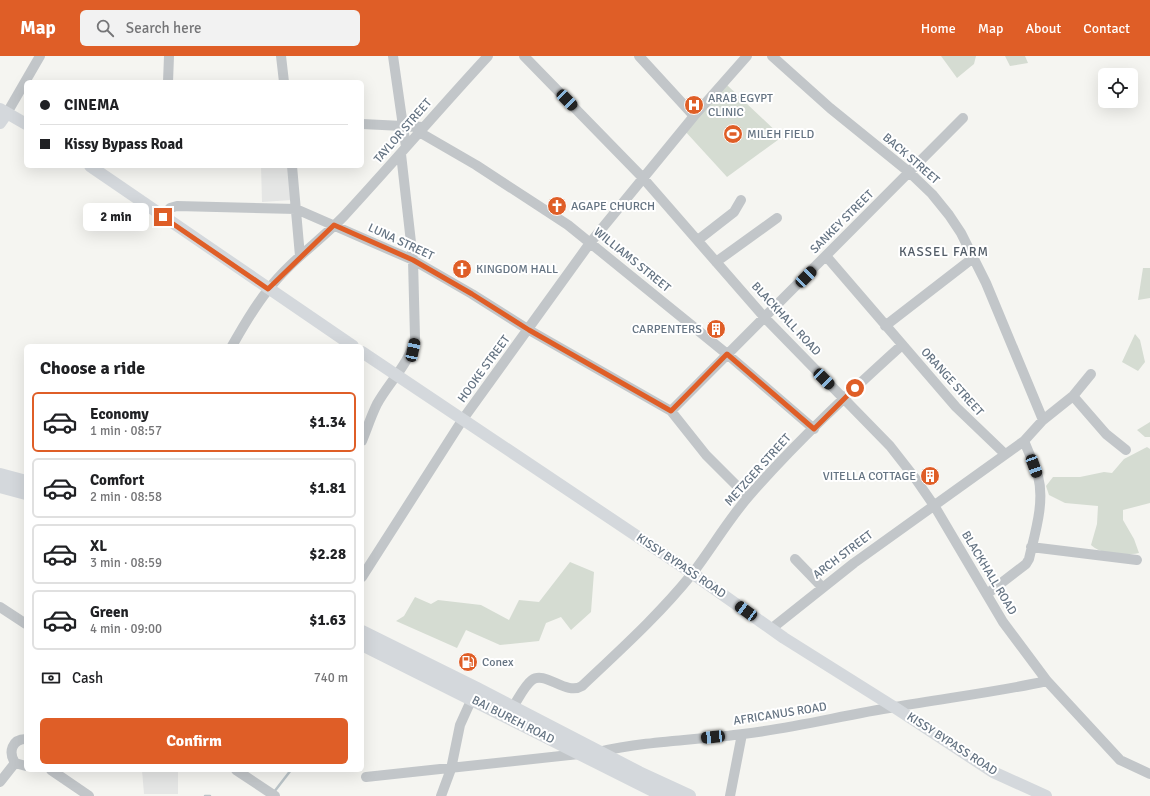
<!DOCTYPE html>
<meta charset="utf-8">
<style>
:root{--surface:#fff;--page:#f2f2f2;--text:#202124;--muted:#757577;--line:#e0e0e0;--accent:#df5e27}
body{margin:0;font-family:Signika,sans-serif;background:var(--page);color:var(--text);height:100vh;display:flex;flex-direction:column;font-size:15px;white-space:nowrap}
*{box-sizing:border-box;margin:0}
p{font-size:13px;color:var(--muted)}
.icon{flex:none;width:22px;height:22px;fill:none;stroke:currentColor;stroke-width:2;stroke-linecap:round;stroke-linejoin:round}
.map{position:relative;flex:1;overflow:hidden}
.sheet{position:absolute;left:24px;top:288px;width:340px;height:428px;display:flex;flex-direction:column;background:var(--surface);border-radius:6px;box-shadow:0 4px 16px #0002}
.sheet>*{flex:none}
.guide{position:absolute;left:24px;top:24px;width:340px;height:88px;border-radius:6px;box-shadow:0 4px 16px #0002;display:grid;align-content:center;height:88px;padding:0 16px;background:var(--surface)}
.fabs{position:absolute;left:1098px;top:12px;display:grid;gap:8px}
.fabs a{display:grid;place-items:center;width:40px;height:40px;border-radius:6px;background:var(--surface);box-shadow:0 4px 16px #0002;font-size:20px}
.end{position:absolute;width:18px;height:18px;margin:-9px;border:5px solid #df5e27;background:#fff;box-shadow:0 0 0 2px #fff}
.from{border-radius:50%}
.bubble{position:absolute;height:28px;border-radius:6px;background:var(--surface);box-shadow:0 4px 16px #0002;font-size:13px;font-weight:700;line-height:28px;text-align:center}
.car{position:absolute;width:12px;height:24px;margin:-12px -6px;border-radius:5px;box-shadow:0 0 3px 1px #0007;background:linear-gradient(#222 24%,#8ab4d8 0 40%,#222 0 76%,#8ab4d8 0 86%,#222 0)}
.guide b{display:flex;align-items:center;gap:14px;height:38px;font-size:15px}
.guide b+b{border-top:1px solid var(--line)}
.guide i{width:10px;height:10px;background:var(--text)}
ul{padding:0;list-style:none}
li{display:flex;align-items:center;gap:12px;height:60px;margin:0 8px 6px;padding:0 8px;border:2px solid var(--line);border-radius:6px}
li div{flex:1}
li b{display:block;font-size:15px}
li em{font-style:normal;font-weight:700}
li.on{border-color:var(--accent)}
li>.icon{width:36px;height:36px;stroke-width:1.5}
h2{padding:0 16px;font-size:18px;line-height:48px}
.pay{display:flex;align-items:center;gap:10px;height:44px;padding:0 16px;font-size:15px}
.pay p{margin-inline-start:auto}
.action{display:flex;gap:8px;margin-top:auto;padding:8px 16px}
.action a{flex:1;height:46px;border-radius:6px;background:var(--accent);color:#fff;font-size:16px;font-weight:700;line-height:46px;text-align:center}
header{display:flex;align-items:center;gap:24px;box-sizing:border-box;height:56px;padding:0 20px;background:var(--accent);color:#fff}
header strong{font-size:19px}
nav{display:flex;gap:22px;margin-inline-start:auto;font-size:14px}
.search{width:280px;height:36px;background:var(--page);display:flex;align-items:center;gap:10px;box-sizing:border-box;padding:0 14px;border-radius:6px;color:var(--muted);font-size:15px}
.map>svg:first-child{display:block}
</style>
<header>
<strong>Map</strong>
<div class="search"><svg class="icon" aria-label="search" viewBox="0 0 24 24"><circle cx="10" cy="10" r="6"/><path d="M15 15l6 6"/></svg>Search here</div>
<nav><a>Home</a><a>Map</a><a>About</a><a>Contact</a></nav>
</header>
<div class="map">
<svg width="1150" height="740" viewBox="0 0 1150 740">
<rect width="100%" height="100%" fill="#f5f5f1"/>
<path fill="#e5e6e5" d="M261,110H289L292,144L262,146Z
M142,714H178V738H144Z"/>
<path fill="#d5dcd2" d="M941,0H976L974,8L957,22Z
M1005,0H1025L1028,7L1010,10Z
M727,29L782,81L727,121L684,74Z
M1143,212H1150V242L1138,244Z
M1135,278L1140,284L1145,306L1138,315L1122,306Z
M1150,366V381H1145L1137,374Z
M1147,391L1150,393V447L1123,454V464L1134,483L1139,497C1124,500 1102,499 1091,489L1097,468L1098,450L1065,447L1049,439L1046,430L1053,421H1080L1104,416L1112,417L1124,403Z
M570,506L594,516L591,556L571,574L561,561L546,567L539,585L500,589L466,574L457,592L396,565L404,560L415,541L431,548L438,544L481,549L509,564L519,544L539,546Z"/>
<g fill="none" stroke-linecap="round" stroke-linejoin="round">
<path stroke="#bac4c8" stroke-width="2.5" d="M274,736L291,714
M205,740H210"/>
<path stroke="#c2c6c9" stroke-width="10" d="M281,0L284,26
M393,0L406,91
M524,0L643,122L765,262L890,390L915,422L935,451L1003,566L1047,625L1120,704L1150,718
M639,0L694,60
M772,0L830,52L909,116L932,138L949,159L961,177L986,227L1043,364
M168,26L169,0
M7,57L40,0
M362,68L423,71
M419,76L476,109L568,169L727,298L814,373
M292,110L300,200
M163,161L170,152L177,150L296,153L413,204L472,238L529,274L671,355L706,399L748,441
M698,184L734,156L741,144
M826,200L956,351L1005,398
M716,206L777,162
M885,270L973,202
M232,290C243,271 254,251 268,234C289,206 320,185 344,160C393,107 439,53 488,0
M1073,340L1106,378L1126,394
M671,355L963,62
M362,385C367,373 371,360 377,348C389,326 410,307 415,282L413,204L401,98
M1031,491L1137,504
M795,503L822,531
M362,521L463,363L590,187L694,60L747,0
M987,538L1026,508L1029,503C1035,477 1045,446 1038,420C1034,408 1029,397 1024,385
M0,551L26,568
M771,573L854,507L1024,385L1043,364L1073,340L1091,318
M512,652C518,644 524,630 532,624C545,614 566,640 582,630C620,594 659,559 692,518C712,492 728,464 749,440C796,386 849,337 902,289
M26,683C12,683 8,696 15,707L26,710
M598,696C646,685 695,684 743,678C794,672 844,659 895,651C946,642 997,636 1047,625
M51,714L89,740
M236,714L275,740
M366,721L579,698
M0,726L15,707
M441,740L451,713L460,669L474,638
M730,740L742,678"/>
<path stroke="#d4d8dc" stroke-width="12" d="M0,53L26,68
M0,67L7,57
M90,110L353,290
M362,296L692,517L784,582L897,653L993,716L1046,740"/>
<path stroke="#d4d8dc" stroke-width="14" d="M0,419L26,426
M0,430L26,437
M362,576L477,633L639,717L689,740
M362,588L665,740"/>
</g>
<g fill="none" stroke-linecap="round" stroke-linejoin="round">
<path stroke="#df5e27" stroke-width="5" d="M163,161L268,233L334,169L413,204L472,238L529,274L671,355L727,298L814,373L855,332"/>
</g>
<defs>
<g id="hospital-disc" transform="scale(1)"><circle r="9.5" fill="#df5e27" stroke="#fff"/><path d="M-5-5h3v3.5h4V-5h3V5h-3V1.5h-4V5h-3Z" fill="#fff"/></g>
<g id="stadium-disc" transform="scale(1)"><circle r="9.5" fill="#df5e27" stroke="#fff"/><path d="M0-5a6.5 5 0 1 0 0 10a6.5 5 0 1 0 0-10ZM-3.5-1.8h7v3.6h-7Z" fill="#fff"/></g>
<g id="church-disc" transform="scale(1)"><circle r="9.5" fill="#df5e27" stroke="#fff"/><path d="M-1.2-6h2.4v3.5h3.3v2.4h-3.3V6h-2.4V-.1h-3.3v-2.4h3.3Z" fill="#fff"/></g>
<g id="building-disc" transform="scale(1)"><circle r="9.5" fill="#df5e27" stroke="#fff"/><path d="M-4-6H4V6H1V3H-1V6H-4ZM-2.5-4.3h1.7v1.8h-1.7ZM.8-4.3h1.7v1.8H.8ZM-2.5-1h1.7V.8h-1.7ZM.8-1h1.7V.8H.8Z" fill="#fff"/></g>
<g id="fuel-disc" transform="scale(1)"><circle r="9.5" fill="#df5e27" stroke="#fff"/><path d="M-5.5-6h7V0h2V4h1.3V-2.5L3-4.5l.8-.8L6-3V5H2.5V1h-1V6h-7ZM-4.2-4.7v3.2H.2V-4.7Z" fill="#fff"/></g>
</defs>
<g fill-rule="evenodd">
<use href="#hospital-disc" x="694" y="49"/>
<use href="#stadium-disc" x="733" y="78"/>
<use href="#church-disc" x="557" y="150"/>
<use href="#church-disc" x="462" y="213"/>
<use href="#building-disc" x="716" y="273"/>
<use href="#building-disc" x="930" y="420"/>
<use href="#fuel-disc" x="468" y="606"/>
</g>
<g text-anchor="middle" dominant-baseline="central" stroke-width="4" stroke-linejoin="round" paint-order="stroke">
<g font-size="12" fill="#647382" stroke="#fff" text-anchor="start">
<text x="708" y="42">ARAB EGYPT<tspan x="708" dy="14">CLINIC</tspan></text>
<text x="747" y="78">MILEH FIELD</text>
<text x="571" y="150">AGAPE CHURCH</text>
<text x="476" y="213">KINGDOM HALL</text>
<text x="702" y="273" text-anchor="end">CARPENTERS</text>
<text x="916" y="420" text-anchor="end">VITELLA COTTAGE</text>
<text x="482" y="606">Conex</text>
</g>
<g font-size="12" fill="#647382" stroke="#fff">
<text transform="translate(403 75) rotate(-49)">TAYLOR STREET</text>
<text transform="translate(911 103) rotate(41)">BACK STREET</text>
<text transform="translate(842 166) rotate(-45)">SANKEY STREET</text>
<text transform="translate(401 186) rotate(25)">LUNA STREET</text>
<text transform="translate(632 204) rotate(39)">WILLIAMS STREET</text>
<text transform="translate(786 263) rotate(47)">BLACKHALL ROAD</text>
<text transform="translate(484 313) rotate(-54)">HOOKE STREET</text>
<text transform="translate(952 326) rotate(48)">ORANGE STREET</text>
<text transform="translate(758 414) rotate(-48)">METZGER STREET</text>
<text transform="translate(843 499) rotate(-37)">ARCH STREET</text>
<text transform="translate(681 510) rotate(34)">KISSY BYPASS ROAD</text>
<text transform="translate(989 517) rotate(59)">BLACKHALL ROAD</text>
<text transform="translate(780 658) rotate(-9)">AFRICANUS ROAD</text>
<text transform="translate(513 664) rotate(27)">BAI BUREH ROAD</text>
<text transform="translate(952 688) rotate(33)">KISSY BYPASS ROAD</text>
</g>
<g font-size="13" letter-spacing="1" fill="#525c67" stroke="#fff">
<text x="944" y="196">KASSEL FARM</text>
</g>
</g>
</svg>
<div class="fabs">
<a><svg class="icon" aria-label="locate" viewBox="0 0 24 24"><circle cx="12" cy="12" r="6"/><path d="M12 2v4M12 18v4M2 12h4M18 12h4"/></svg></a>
</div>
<i class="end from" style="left:855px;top:332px"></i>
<i class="end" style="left:163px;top:161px"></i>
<div class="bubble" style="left:83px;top:147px;width:66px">2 min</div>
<i class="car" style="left:567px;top:44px;rotate:136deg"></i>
<i class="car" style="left:806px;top:221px;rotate:45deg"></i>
<i class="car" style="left:413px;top:294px;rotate:12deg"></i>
<i class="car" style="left:824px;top:323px;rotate:135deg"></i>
<i class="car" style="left:1034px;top:410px;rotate:160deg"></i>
<i class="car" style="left:746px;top:555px;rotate:306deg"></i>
<i class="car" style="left:713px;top:681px;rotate:264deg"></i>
<div class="guide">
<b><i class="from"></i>CINEMA</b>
<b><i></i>Kissy Bypass Road</b>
</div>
<section class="sheet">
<h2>Choose a ride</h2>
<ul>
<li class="on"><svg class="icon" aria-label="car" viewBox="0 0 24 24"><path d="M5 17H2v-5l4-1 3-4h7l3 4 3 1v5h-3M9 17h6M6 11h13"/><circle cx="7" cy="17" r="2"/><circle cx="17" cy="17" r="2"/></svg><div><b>Economy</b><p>1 min · 08:57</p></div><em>$1.34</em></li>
<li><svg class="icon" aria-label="car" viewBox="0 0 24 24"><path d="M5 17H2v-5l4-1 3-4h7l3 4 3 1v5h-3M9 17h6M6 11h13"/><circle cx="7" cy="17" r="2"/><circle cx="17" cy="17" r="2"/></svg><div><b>Comfort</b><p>2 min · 08:58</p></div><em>$1.81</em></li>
<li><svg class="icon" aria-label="car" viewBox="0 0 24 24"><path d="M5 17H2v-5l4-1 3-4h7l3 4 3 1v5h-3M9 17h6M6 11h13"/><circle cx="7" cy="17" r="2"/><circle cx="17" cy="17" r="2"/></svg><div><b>XL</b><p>3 min · 08:59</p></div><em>$2.28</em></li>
<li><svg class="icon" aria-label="car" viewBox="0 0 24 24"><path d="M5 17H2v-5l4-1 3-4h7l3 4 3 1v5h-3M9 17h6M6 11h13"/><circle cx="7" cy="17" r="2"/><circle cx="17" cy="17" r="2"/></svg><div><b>Green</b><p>4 min · 09:00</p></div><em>$1.63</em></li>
</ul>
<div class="pay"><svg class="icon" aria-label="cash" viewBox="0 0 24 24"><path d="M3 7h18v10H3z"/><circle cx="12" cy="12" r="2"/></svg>Cash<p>740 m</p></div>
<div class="action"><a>Confirm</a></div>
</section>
</div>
